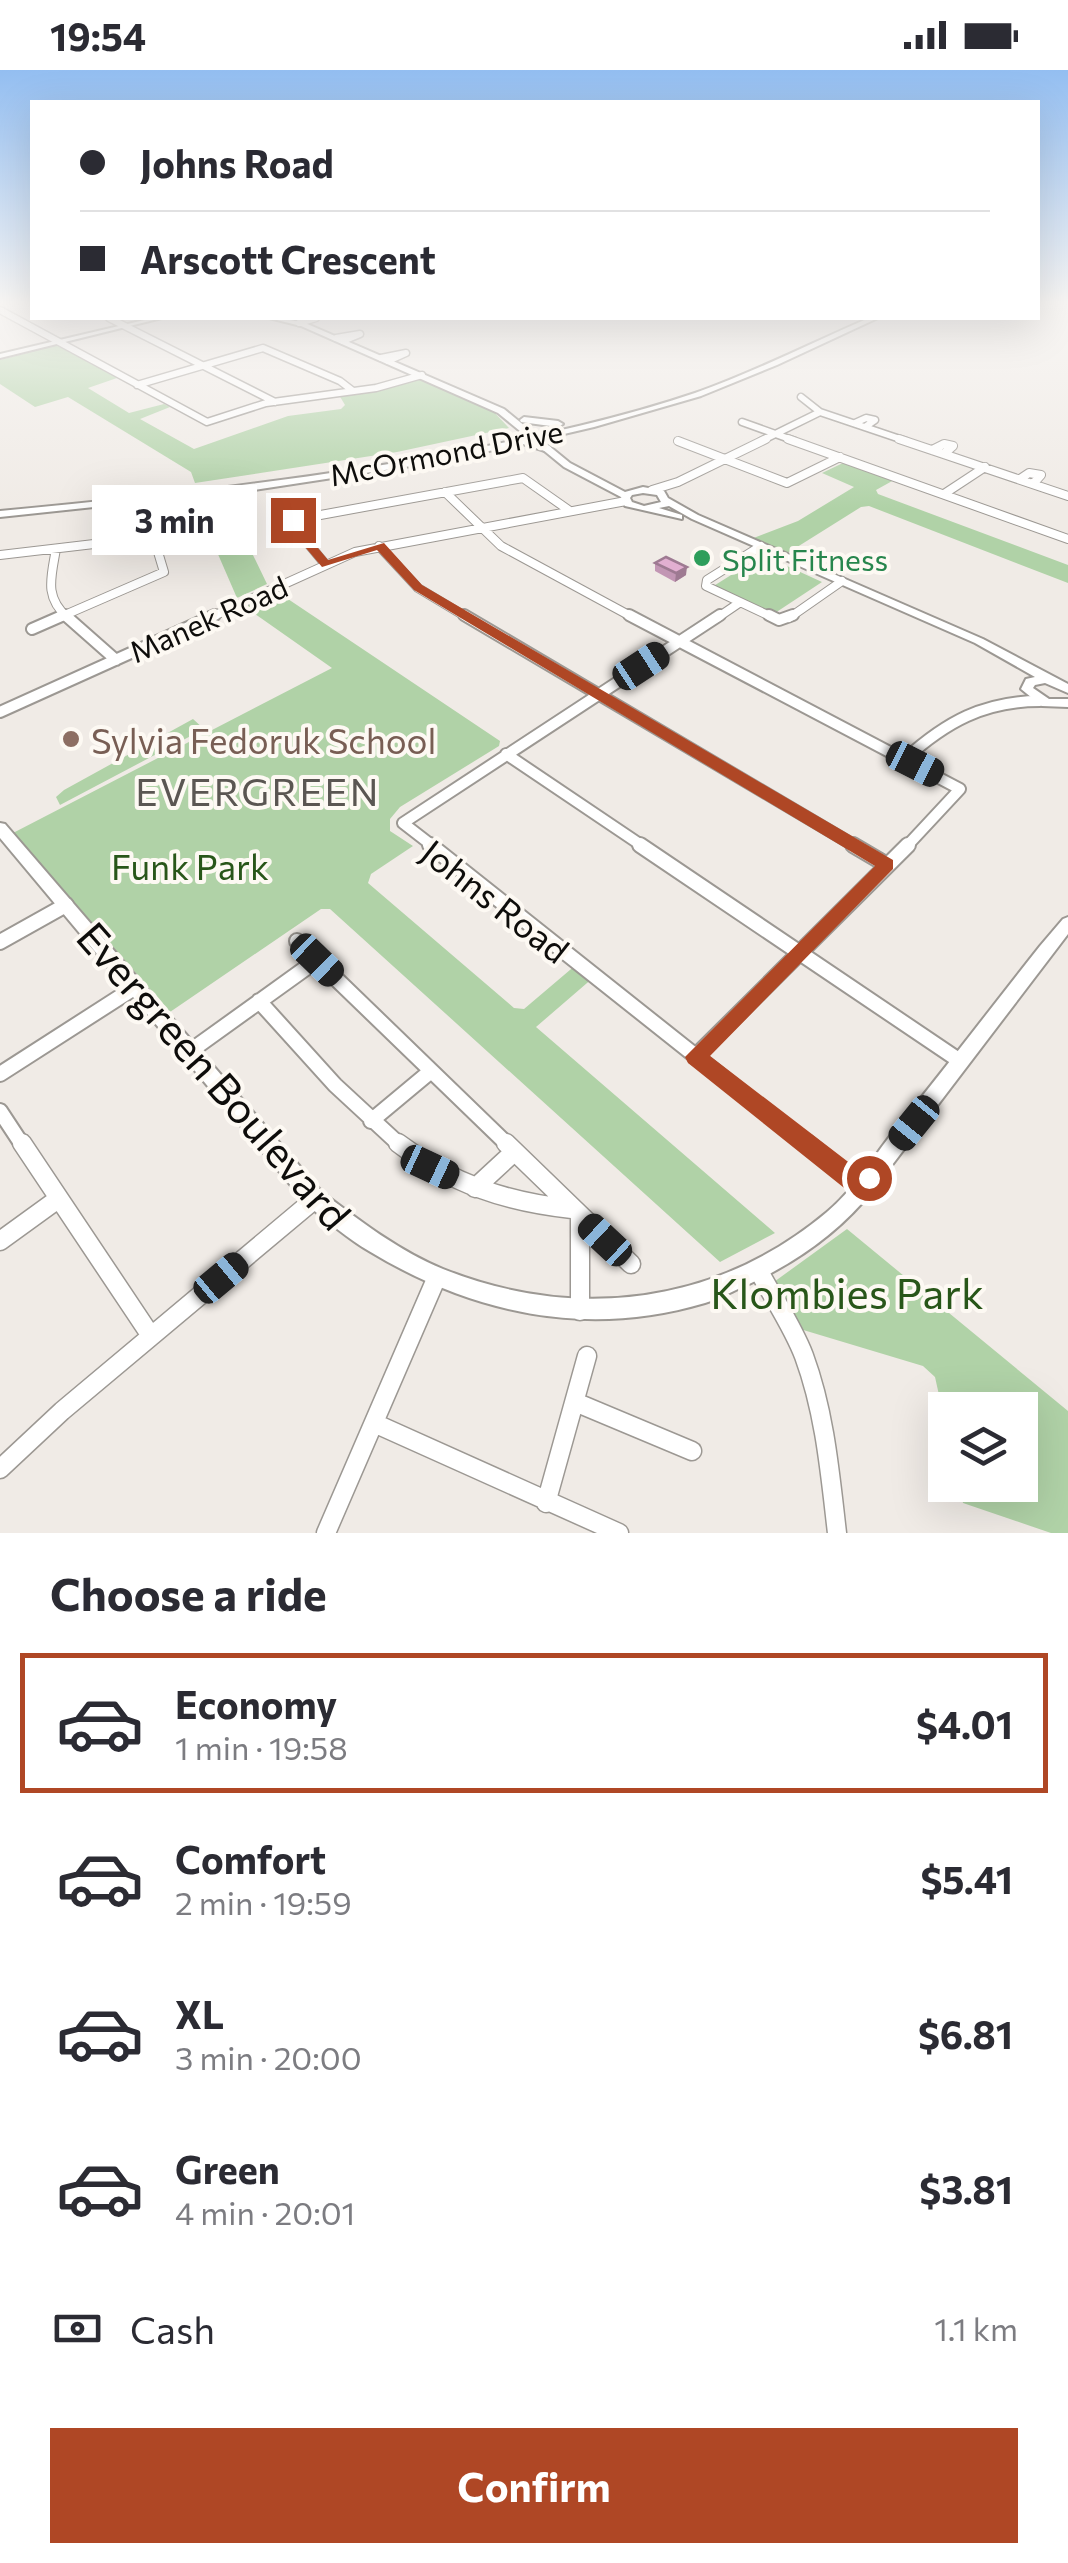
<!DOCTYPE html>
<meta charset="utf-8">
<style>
:root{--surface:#fff;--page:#f7f7f7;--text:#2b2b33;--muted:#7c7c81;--line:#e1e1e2;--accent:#af4725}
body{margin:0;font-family:Commissioner,sans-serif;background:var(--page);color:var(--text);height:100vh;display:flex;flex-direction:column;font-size:38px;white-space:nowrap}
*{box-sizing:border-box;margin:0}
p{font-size:32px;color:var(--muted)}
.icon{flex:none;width:55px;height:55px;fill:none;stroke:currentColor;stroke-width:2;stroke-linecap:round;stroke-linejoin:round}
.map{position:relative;height:1463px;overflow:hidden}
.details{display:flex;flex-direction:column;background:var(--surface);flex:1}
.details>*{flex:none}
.hud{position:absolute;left:30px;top:30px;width:1010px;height:220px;border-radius:0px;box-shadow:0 10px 40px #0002;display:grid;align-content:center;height:220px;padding:0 50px;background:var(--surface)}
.tools{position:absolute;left:928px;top:1322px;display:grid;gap:20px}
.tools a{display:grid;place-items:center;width:110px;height:110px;border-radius:0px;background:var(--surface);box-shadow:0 10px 40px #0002;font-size:50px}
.end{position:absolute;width:45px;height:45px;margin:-22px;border:12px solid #af4725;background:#fff;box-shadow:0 0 0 5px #fff}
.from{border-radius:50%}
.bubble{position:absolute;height:70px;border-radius:0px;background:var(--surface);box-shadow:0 10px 40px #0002;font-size:32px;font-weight:700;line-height:70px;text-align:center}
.car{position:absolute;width:30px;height:60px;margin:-30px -15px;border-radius:12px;box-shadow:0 0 8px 2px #0007;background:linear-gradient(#222 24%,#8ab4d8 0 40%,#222 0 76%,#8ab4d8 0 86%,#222 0)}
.hud b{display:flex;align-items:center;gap:35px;height:95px;font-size:38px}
.hud b+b{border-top:2px solid var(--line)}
.hud i{width:25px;height:25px;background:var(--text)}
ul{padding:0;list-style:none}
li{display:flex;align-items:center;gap:30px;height:140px;margin:0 20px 15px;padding:0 30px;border:5px solid transparent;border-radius:0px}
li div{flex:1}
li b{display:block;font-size:38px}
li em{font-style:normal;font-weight:700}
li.current{border-color:var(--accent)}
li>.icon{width:90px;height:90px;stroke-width:1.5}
h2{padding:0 50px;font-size:45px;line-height:120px}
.pay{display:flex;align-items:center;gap:25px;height:110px;padding:0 50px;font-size:38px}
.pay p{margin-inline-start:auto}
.primary-button{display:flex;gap:20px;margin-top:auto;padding:20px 50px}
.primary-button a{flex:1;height:115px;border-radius:0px;background:var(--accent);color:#fff;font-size:40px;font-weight:700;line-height:115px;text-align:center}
.status{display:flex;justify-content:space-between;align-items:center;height:70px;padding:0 50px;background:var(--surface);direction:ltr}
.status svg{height:28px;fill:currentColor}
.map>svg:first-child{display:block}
</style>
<div class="status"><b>19:54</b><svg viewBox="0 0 49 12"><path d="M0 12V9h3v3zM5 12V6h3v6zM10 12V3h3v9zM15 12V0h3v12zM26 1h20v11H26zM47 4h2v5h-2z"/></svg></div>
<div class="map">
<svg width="1068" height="1463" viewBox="0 0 1068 1463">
<rect width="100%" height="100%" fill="#f0ebe6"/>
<path fill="#b0d2a7" d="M57,275L117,308L88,318L129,343L164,334L170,337L140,349L194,379L288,346L341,339L345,335L339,325L418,309L493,341L509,358L397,382L195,413L191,402L68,327L35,337L0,314V290Z
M845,392L894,410L876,420L878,424L1068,495V513L869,436L861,437L786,484L751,469L798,451L854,417L822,403Z
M224,425L267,514L237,528L194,429Z
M763,485L822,512L772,545L712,517Z
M279,523L500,671L499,676L400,737L390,749V761L413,776L371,804L368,813L514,938L524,939L577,894L594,907L536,957L775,1163L720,1192L330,839H321L170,942L13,763L332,598L245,537Z
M193,649L204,659L60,735L56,727L64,720Z
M847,1159L1068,1341V1463H1051L963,1433L959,1415H1020V1340H945V1352L935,1307L923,1296L790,1256L767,1217Z"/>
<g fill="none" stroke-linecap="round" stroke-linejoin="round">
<g stroke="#9c9893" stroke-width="9">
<path id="minor-far4" d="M0,240L207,352L266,333L376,318L422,305
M109,248L275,332
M299,253L316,248
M336,268L360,264L343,271
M381,288L406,283L388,291
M137,315L263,278L340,311L353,321
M801,327L820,342
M742,352L795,371
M855,353L866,348L875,350L865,357
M761,371L820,342L906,371"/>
</g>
<g stroke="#9c9893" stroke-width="10">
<path id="minor-far3" d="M788,369L1068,469
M899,369L1068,426
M678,371L787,413L840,387
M932,380L944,374L953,376L944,384
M1020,409L1029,403L1041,405L1033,414
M652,420L678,412L766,369
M445,422L501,476L634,548
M944,424L985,397
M379,476L418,518L468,548
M761,476L707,510L706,516L774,548
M56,479C51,508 44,527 68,548
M0,485L145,468L155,472L164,502L58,548
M326,495L291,453L293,450L523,408L570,441
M209,548L355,482L626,431
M717,548L739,533
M789,548L842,511"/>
</g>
<g stroke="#9c9893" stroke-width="14">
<path id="minor-far2" d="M65,545L116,590
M464,545L857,777
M629,545L960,719L906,777
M769,545L779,550L793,545
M32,559L64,545
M0,642L215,545
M506,684L644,777
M905,689C946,652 984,631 1040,631
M434,777L403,753L720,545"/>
</g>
<g stroke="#9c9893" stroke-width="18">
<path id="minor-far1" d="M430,775L809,1076
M640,775L960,991
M853,775L887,795
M297,871L509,1076
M0,872L66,835
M259,931L335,1015L401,1076
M189,982L317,890
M695,987L908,775
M0,1004L134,918
M0,1041L23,1076
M371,1051L431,1001"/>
</g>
<g stroke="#9c9893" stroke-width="21">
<path id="minor" d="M22,1073L151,1266
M398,1073C452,1114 506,1132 572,1139
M506,1073L631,1194
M806,1073L861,1117
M475,1118L514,1082
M580,1146V1241
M0,1171L58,1129
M760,1203C775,1231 793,1257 804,1286C825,1343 830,1403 837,1463
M575,1332L692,1381
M374,1353L619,1463
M0,1399L62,1341L315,1129
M546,1433L587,1286
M326,1463L436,1209"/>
</g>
<g stroke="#9c9893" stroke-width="4">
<path id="tertiary" d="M153,248H162L0,288V284Z
M269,248H280L305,253L504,339L570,393L625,422L643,417L664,421L668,428L698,445L983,569L1068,614V623L1045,613L1035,615L1033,618L1049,629H1068V637L1042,636L1021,619L1026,609L1035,607L975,573L692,449L669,436L659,438L682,445V449L625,436L621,427L564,397L498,343L301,256ZM643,423L657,425L661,432L644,436L632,432L630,428L632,425Z
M0,753L5,754L322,1122C360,1151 399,1181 443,1199C577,1252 716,1235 827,1142C852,1121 870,1092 890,1066C941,1004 990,939 1040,876L1063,849L1068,847V864L873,1120C840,1162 795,1193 747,1215C733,1221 719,1229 705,1233C587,1268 473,1244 369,1181C348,1169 328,1151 308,1136L0,768Z"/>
</g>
<g stroke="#9c9893" stroke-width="4">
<path id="secondary" d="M869,248H878L777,295L701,326L594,357L534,371L551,377V381L548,382L523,374L424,394L254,420L0,447V441C156,426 312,410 467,380C543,365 621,348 695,323C755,302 811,273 869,248Z
M524,347L558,351L563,354L558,357L521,352L520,350Z"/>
</g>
<use href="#minor-far4" stroke="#fff" stroke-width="6"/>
<use href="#minor-far3" stroke="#fff" stroke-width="8"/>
<use href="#minor-far2" stroke="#fff" stroke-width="10"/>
<use href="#minor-far1" stroke="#fff" stroke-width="14"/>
<use href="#minor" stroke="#fff" stroke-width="18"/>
<use href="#tertiary" fill="#fff" fill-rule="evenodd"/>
<use href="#secondary" fill="#fff" fill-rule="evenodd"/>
</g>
<path fill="#c296b4" d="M655,493L686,505L675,512L655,501Z"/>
<path fill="#9e7a92" d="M687,497L686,505L675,512L676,503Z"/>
<path fill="#e2afd1" stroke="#9e7a92" stroke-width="2.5" d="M666,487L687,497L676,503L655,493Z"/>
<linearGradient id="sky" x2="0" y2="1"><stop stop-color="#93bef1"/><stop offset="0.53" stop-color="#f8f6f4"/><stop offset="1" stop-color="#f8f6f4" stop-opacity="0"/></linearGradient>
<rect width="1068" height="439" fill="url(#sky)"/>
<path fill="#af4725" d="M289,448H297V453L328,490L384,473L422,515L893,790V799L710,986L860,1101L869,1097L877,1100L880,1108L870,1125L862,1128L853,1125L688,993L685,987L875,796L414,520L377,480L322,497L285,453Z"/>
<circle fill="#2e9e5b" stroke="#fdf9f3" stroke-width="4" cx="702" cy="488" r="10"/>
<circle fill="#8d6e63" stroke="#fdf9f3" stroke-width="4" cx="71" cy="669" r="10"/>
<g text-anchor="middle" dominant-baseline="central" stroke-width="8" stroke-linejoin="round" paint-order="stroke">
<g font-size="30" fill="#0e0d0b" stroke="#fdf9f3">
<text transform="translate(446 382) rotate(-11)">McOrmond Drive</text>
<text transform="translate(208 548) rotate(-24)">Manek Road</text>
</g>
<g font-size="30" fill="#27864d" stroke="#fdf9f3" text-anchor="start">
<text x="722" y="488">Split Fitness</text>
</g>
<g font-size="35" fill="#785e54" stroke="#fdf9f3" text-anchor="start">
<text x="91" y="669">Sylvia Fedoruk School</text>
</g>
<g font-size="35" fill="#285619" stroke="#fdf9f3">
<text x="190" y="795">Funk Park</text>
</g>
<g font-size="35" fill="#0e0d0b" stroke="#fdf9f3">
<text transform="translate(496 830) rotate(38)">Johns Road</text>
</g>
<g font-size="38" letter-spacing="2.5" fill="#5a5652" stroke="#fdf9f3">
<text x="258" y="720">EVERGREEN</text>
</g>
<g font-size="42" fill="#0e0d0b" stroke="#fdf9f3">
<text transform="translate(215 1005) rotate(49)">Evergreen Boulevard</text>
</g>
<g font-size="42" fill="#285619" stroke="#fdf9f3">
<text x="847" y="1222">Klombies Park</text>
</g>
</g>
</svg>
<div class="tools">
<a><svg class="icon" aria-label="layers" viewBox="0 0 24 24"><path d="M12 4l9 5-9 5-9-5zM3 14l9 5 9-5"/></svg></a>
</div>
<i class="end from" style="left:869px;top:1108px"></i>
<i class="end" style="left:293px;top:450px"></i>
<div class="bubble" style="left:92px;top:415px;width:165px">3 min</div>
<i class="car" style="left:641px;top:596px;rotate:57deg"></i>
<i class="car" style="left:915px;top:694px;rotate:117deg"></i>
<i class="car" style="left:317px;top:890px;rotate:134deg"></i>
<i class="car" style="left:914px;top:1053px;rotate:219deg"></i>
<i class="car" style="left:430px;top:1097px;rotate:115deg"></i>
<i class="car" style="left:605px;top:1170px;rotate:313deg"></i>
<i class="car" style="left:221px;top:1208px;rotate:50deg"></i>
<div class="hud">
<b><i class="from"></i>Johns Road</b>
<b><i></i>Arscott Crescent</b>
</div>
</div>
<section class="details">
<h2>Choose a ride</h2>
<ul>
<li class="current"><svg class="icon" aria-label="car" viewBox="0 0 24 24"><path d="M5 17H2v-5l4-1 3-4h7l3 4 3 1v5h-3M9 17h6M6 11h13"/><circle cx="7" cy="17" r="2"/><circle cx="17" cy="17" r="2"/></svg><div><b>Economy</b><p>1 min · 19:58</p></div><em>$4.01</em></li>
<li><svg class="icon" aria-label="car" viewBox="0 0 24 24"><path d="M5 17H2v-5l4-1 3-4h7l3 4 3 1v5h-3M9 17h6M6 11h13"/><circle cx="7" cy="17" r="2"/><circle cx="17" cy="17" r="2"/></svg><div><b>Comfort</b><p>2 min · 19:59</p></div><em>$5.41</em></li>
<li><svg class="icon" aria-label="car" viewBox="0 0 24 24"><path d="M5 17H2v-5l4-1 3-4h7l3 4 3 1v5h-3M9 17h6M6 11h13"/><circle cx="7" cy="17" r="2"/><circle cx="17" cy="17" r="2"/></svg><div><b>XL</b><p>3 min · 20:00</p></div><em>$6.81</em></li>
<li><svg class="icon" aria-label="car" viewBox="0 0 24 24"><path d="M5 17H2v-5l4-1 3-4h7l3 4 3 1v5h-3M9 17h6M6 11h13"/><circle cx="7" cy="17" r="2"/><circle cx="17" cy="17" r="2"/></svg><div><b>Green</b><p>4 min · 20:01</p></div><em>$3.81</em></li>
</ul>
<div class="pay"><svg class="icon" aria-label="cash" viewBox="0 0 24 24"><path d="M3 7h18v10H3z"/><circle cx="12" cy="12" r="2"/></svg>Cash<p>1.1 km</p></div>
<div class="primary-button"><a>Confirm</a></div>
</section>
